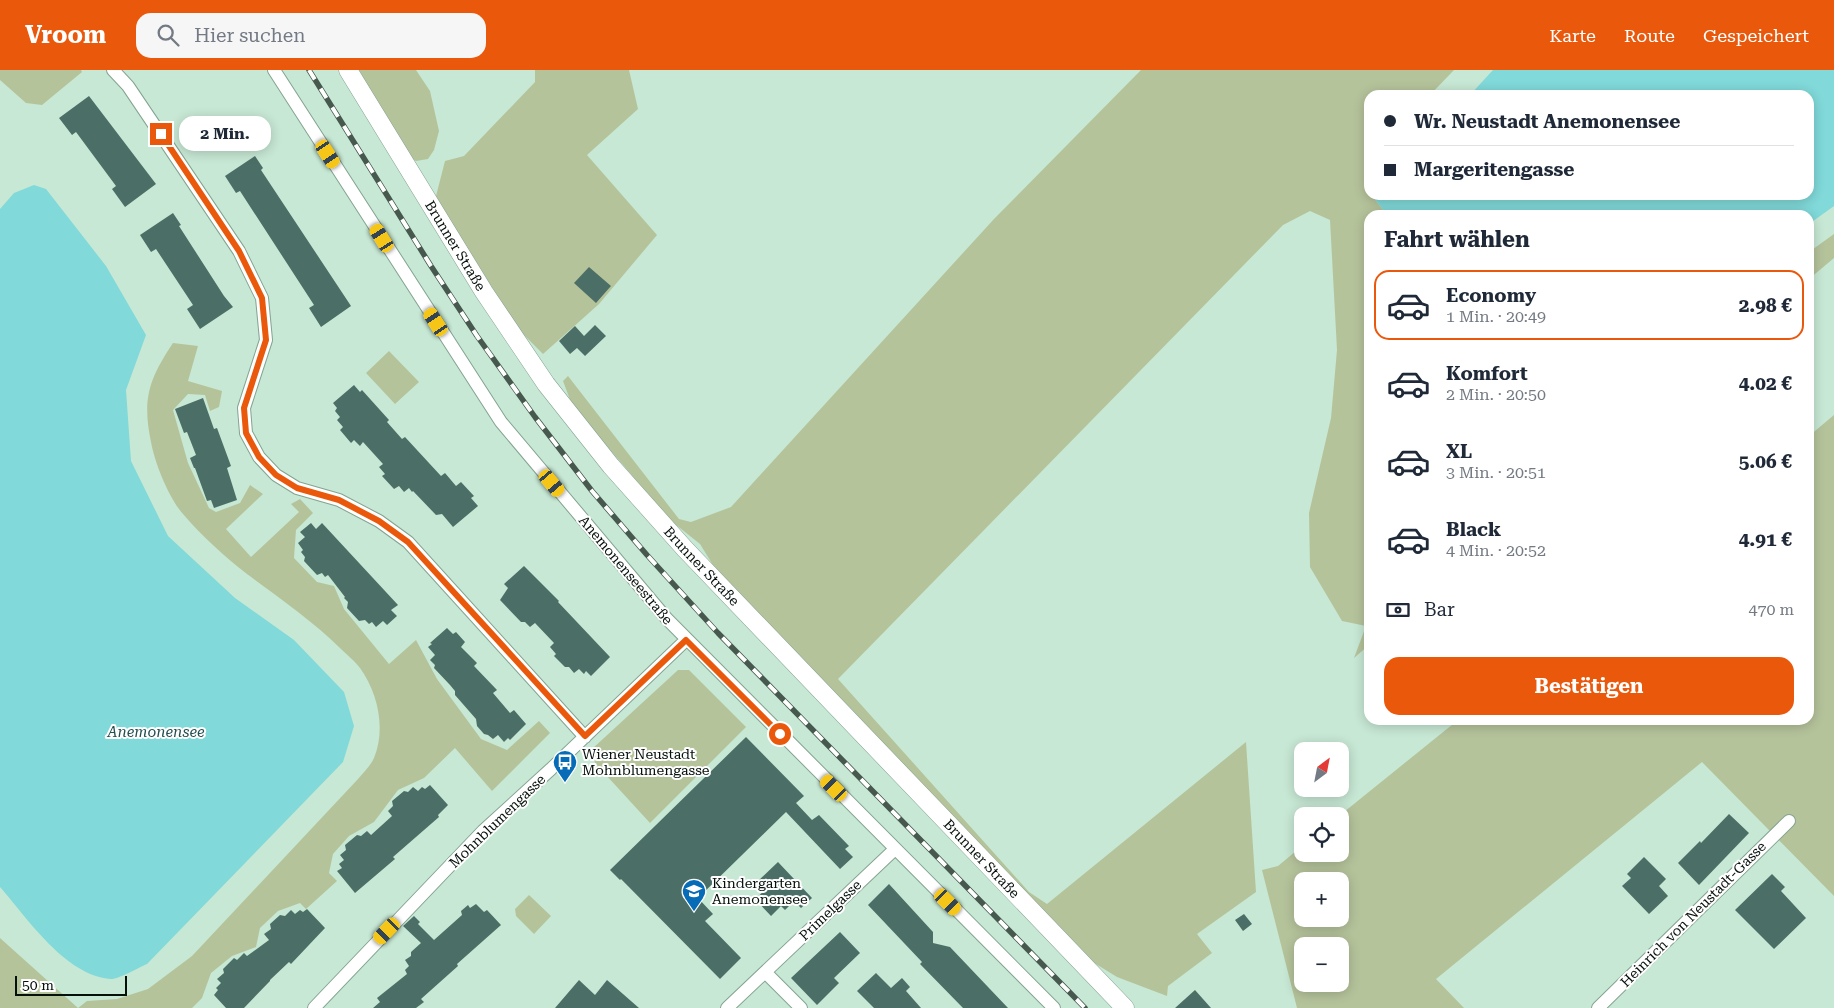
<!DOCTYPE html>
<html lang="de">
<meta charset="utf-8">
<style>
:root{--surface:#fff;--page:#f6f6f7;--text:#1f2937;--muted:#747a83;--line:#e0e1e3;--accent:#ea580c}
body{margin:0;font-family:"Roboto Serif",serif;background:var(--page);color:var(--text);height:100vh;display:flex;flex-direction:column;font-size:19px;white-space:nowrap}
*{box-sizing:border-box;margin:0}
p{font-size:16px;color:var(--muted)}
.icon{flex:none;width:28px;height:28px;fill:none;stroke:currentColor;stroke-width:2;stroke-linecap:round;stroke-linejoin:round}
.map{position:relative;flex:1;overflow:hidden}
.drawer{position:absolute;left:1364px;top:140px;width:450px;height:515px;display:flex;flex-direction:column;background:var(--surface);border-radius:15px;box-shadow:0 2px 12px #0003}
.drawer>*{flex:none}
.top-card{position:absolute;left:1364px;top:20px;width:450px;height:110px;border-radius:15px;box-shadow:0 2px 12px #0003;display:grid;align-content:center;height:110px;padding:0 20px;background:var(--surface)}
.needle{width:32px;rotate:32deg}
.fabs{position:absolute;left:1294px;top:672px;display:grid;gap:10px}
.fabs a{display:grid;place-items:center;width:55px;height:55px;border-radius:10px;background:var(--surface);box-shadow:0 2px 12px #0003;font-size:25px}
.scale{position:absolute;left:15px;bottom:12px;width:112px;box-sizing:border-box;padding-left:5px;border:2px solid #05100a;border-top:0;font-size:14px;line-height:18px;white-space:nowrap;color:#05100a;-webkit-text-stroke:4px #fff;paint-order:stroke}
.end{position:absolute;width:22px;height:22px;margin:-11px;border:6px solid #ea580c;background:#fff;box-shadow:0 0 0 2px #fff}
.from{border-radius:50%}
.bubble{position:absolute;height:35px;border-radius:15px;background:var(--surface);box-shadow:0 2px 12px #0003;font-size:16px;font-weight:700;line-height:35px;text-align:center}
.car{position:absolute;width:15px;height:30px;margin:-15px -8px;border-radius:6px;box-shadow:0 0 4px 1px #0007;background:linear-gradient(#f5c518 24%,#345 0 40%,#f5c518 0 76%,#345 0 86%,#f5c518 0)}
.top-card b{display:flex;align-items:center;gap:18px;height:48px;font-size:19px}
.top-card b+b{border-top:1px solid var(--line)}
.top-card i{width:12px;height:12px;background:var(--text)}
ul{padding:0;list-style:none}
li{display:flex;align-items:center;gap:15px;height:70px;margin:0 10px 8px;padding:0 10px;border:2px solid transparent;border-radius:15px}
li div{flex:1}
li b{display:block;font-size:19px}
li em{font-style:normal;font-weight:700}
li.active{border-color:var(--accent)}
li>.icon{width:45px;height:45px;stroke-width:1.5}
h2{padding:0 20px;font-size:22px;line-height:60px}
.pay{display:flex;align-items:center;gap:12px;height:55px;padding:0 20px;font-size:19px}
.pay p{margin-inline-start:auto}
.button{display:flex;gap:10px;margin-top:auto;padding:10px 20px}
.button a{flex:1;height:58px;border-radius:15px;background:var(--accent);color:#fff;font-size:20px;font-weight:700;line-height:58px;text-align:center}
header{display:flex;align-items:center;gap:30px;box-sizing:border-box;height:70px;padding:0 25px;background:var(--accent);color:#fff}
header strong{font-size:24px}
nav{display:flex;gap:28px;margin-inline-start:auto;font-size:18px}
.search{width:350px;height:45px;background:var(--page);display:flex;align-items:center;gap:12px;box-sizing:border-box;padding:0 18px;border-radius:15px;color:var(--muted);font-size:19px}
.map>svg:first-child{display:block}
</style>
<header>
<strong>Vroom</strong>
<div class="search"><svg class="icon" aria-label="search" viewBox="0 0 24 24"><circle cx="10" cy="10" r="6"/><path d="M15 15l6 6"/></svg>Hier suchen</div>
<nav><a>Karte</a><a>Route</a><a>Gespeichert</a></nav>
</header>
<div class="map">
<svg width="1834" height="938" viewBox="0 0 1834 938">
<rect width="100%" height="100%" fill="#c7e8d4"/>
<path fill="#b5c39b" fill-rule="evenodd" d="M0,0H81L82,2L42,35L26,33L0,10Z
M359,0H416L430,21L439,61L434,80L428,89L416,91L406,85Z
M535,0H629L638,39L587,85L657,165L599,234L543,284L518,259L435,130L445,91L464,86L535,12Z
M1141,0H1454L1430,25H1369V125H1375L1374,128L1387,145H1369V575L1354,588L1366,556L1342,551L1310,497L1309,443L1331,348L1337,280L1330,150L1310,141L1283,155L838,609L1029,822L1047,834L1246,672L1256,822L1197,864L1212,883L1168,916L1167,926L1117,907L1091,891L716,500L700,474L670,450L572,335L563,311L568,306L679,449L691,452L731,437L994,149Z
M1834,164V188L1809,209V182Z
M173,273L198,276L188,311L222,321L219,337L210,341L205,325L188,324L173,340L188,393L209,438L216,442L240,433L250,415L263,424L226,459L251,487L299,442L291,434L300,429L313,443L296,460L294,488L317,512L334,516L344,539L389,594L416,570L437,609L481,669L507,680L539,651L550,663L492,721L455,678L424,708L398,720L374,752L349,766L333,784L329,803L337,811L306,839L300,833L278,841L260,858L256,877L232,886L211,903L202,928L192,938H0V868L78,938L87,931L117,929L148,919L192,886L358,709C364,702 371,695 374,688C386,659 378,623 360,598C355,591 347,585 341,579C313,551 279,528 247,504C224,486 202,466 183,444C169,428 155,394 151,372C142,329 149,309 173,273Z
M389,281L419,312L395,334L366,303Z
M1834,345V826L1702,692L1436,909L1464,938H1297L1262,800L1278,796L1302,776V784H1340L1339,746L1458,650H1809V366ZM1302,811H1340V849H1302ZM1302,876H1340V914H1302Z
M678,600H689L746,657L650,753L595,693L592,679Z
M529,825L551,846L534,864L516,846L515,839Z"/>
<path fill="#81d9d9" d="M1493,0H1834V136L1809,154V145H1387L1374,128L1376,125H1809V25H1470Z
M34,115L46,119L106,196L146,265L126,320L131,391L168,466L235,528L294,570L344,622L354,656L343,692L147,894C138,898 119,909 111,909C66,906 28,849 0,817V139L14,123Z"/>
<path fill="#4b6f66" d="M89,26L156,114L125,137L112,119L116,116L76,62L72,65L59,48Z
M255,86L263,98L261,100L351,236L321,257L309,238L314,235L240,121L236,123L225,106Z
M173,143L181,155L179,156L224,226L233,237L200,259L187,239L193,235L156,179L151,182L140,165Z
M589,197L611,216L596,233L574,213Z
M595,255L606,266L585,286L577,278L570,284L559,271L575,256L584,266Z
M354,315L360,322L362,320L389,350L387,352L402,369L405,367L441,406L445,403L456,416L461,412L474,426L471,428L478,436L453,457L442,444L436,445L413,421L412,422L409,418L404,422L399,416L394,419L382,406L385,404L379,397L383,394L363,372L360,376L354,370L351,373L340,360L343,357L337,350L340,347L335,341L337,338L333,333Z
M203,328L214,359L217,358L231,396L227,398L237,430L214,438L211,430L207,431L195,398H194L190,388L196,385L187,362L184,363L175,339Z
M311,453L316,459L322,453L398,535L391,540L397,546L387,555L383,551L376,557L372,552L369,554L365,550L359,551L347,538L348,532L344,528L345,527L328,505L325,507L322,503L317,505L304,491L305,487L301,482L303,480L298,473L305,467L300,462Z
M524,496L559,531L558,532L610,587L591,606L586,601L584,604L579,599L574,603L569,597H565L554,586L556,584L550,577L554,573L535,553L530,557L525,552H521L500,530L508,518L504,514Z
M447,558L453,564L456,562L465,572L461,577L477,593L474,596L497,620L493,623L510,643L514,640L526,654L510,670L508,668L504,672L498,665L493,669L488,665L484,664L477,656L476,649L455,625V621L450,615L434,598L435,595L430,590L435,585L428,577L432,574L430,573Z
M746,667L804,726L796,733L812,750L819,745L849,776L845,779L853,787L840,799L786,742L698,828L713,844L705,851L741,888L720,909L621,809L620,810L610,800Z
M430,715L448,735L438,745L439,747L393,787L395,789L355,823L337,801L342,798L339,794L344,790L340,785L346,780L345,775L357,765L361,766L367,761L371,765L392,746L388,741L393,736L392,731L404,721L408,722L413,717L418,721L422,717L425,719Z
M1729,744L1749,763L1699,815L1678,793L1700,771L1701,773Z
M1644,787L1666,809L1659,816L1668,826L1649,844L1622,816L1631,808L1627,804Z
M778,792L812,828L801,838L794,831L785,840L781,836L771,846L755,829L765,820L757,812Z
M1772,804L1785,817L1781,821L1806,848L1774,879L1735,840Z
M889,814L933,862V873L950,877L1008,938H963L920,894L922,892L868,835Z
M476,834L484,842L487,840L501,855L457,894L458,896L421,929L424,932L416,938H373L380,932L377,928L407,904L405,900L409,896L405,890L411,886V882L421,873L403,856L414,846L420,852L418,854L434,870L462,845L461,841L468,835L470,838Z
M307,839L325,858L291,894L289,892L270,910V911L244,938H226L214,925L218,920L216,918L221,913L217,909L224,903L223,899L234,888L237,890L244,883L247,886L269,870L264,864L271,859L270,854L280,845L285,846L291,840L295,844L300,840L303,842Z
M1244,844L1252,854L1243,861L1235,850Z
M840,862L860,883L834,908L839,913L817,935L791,908Z
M876,903L891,918L902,908L910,917L906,921L921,938H874L857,921Z
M579,910L595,925L607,910L639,938H555Z
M1195,920L1211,938H1175Z"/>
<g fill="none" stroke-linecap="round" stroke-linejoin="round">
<g stroke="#84a391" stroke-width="14">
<path id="street" d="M113,0L128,16L239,181L262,228L266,270L244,338L246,363L259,387L276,405L297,418L339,430L379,451L408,472L585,667
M274,0L501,352L667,549L1054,938
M765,902L801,938
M314,938L483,761L551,699L686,570
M727,938L895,779
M1598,938L1789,751"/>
</g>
<g stroke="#84a391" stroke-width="19">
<g id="secondary">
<path id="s1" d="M348,0L484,222L546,314L611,396L685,479L1125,938"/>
</g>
</g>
<use href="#street" stroke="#fff" stroke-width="12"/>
<use href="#secondary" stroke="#fff" stroke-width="18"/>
<g stroke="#47594e" stroke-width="5.5">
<path id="rail" d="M309,0L431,196L477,266L535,347L592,421L647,485L718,563L1085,938"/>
</g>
<use href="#rail" stroke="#fff" stroke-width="4" stroke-dasharray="11" stroke-linecap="butt"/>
</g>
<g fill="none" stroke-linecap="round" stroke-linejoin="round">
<path stroke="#ea580c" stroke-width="6" d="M161,64L239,181L262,228L266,270L244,338L246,363L259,387L276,405L297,418L339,430L379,451L408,472L585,666L686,570L780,664"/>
</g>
<defs>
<g id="bus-pin" transform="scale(1.25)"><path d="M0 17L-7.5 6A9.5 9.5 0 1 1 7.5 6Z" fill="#066cb8" stroke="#fff"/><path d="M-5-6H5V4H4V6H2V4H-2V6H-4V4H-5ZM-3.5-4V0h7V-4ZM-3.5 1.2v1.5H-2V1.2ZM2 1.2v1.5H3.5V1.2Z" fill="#fff"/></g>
<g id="school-pin" transform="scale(1.25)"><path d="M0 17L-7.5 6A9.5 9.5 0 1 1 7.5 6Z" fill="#066cb8" stroke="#fff"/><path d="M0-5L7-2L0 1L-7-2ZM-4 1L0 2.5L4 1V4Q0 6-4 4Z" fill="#fff"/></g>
</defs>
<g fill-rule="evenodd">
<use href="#bus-pin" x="565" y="692"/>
<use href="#school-pin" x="694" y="821"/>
</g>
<g text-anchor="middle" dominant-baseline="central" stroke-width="4" stroke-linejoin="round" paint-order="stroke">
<g font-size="14" fill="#05100a" stroke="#fff">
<text stroke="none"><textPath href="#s1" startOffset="206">Brunner Straße</textPath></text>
<text stroke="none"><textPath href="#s1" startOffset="611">Brunner Straße</textPath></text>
<text transform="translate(626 500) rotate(50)">Anemonenseestraße</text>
<text transform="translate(497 751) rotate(-44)">Mohnblumengasse</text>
<text stroke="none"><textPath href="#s1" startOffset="1016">Brunner Straße</textPath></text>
<text transform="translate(830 840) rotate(-44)">Primelgasse</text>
<text transform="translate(1693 844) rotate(-45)">Heinrich von Neustadt-Gasse</text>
</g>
<g font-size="14" fill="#05100a" stroke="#fff" text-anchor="start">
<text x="582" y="684">Wiener Neustadt<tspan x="582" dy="16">Mohnblumengasse</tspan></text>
<text x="712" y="813">Kindergarten<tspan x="712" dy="16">Anemonensee</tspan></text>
</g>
<g font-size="15" font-style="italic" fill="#254e4e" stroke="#fff">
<text x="156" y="662">Anemonensee</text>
</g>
</g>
</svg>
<div class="fabs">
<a><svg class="needle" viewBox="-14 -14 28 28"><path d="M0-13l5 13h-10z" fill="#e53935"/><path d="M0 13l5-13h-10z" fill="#747a83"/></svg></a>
<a><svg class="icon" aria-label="locate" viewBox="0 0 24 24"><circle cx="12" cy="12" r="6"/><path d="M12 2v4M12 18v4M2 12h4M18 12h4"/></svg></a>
<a>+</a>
<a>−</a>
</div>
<div class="scale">50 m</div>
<i class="end from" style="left:780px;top:664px"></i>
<i class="end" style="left:161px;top:64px"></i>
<div class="bubble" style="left:179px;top:46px;width:92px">2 Min.</div>
<i class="car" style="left:328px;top:84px;rotate:147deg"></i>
<i class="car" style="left:382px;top:168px;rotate:328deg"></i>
<i class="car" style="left:436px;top:252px;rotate:327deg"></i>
<i class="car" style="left:552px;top:413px;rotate:140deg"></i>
<i class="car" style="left:834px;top:718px;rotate:315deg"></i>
<i class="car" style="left:948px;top:832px;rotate:135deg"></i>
<i class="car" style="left:387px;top:861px;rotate:224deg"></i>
<div class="top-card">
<b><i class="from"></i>Wr. Neustadt Anemonensee</b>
<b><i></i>Margeritengasse</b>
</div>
<section class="drawer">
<h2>Fahrt wählen</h2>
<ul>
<li class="active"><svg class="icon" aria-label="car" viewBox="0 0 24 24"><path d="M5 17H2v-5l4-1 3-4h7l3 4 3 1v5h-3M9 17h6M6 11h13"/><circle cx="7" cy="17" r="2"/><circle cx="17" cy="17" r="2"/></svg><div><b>Economy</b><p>1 Min. · 20:49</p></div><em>2.98 €</em></li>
<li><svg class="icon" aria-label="car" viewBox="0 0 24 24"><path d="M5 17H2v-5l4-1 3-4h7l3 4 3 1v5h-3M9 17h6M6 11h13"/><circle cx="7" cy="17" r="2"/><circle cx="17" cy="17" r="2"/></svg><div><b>Komfort</b><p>2 Min. · 20:50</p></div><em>4.02 €</em></li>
<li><svg class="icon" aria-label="car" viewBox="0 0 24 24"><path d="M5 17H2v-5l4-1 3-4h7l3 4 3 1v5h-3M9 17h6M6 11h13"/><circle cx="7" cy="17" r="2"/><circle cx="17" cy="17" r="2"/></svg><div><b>XL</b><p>3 Min. · 20:51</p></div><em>5.06 €</em></li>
<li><svg class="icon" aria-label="car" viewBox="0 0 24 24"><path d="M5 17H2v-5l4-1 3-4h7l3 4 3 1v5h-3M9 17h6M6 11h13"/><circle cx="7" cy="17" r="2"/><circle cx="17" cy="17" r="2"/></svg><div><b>Black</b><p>4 Min. · 20:52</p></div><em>4.91 €</em></li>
</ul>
<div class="pay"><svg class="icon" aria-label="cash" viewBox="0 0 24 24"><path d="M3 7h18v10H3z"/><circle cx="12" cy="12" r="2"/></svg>Bar<p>470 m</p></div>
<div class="button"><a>Bestätigen</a></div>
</section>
</div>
